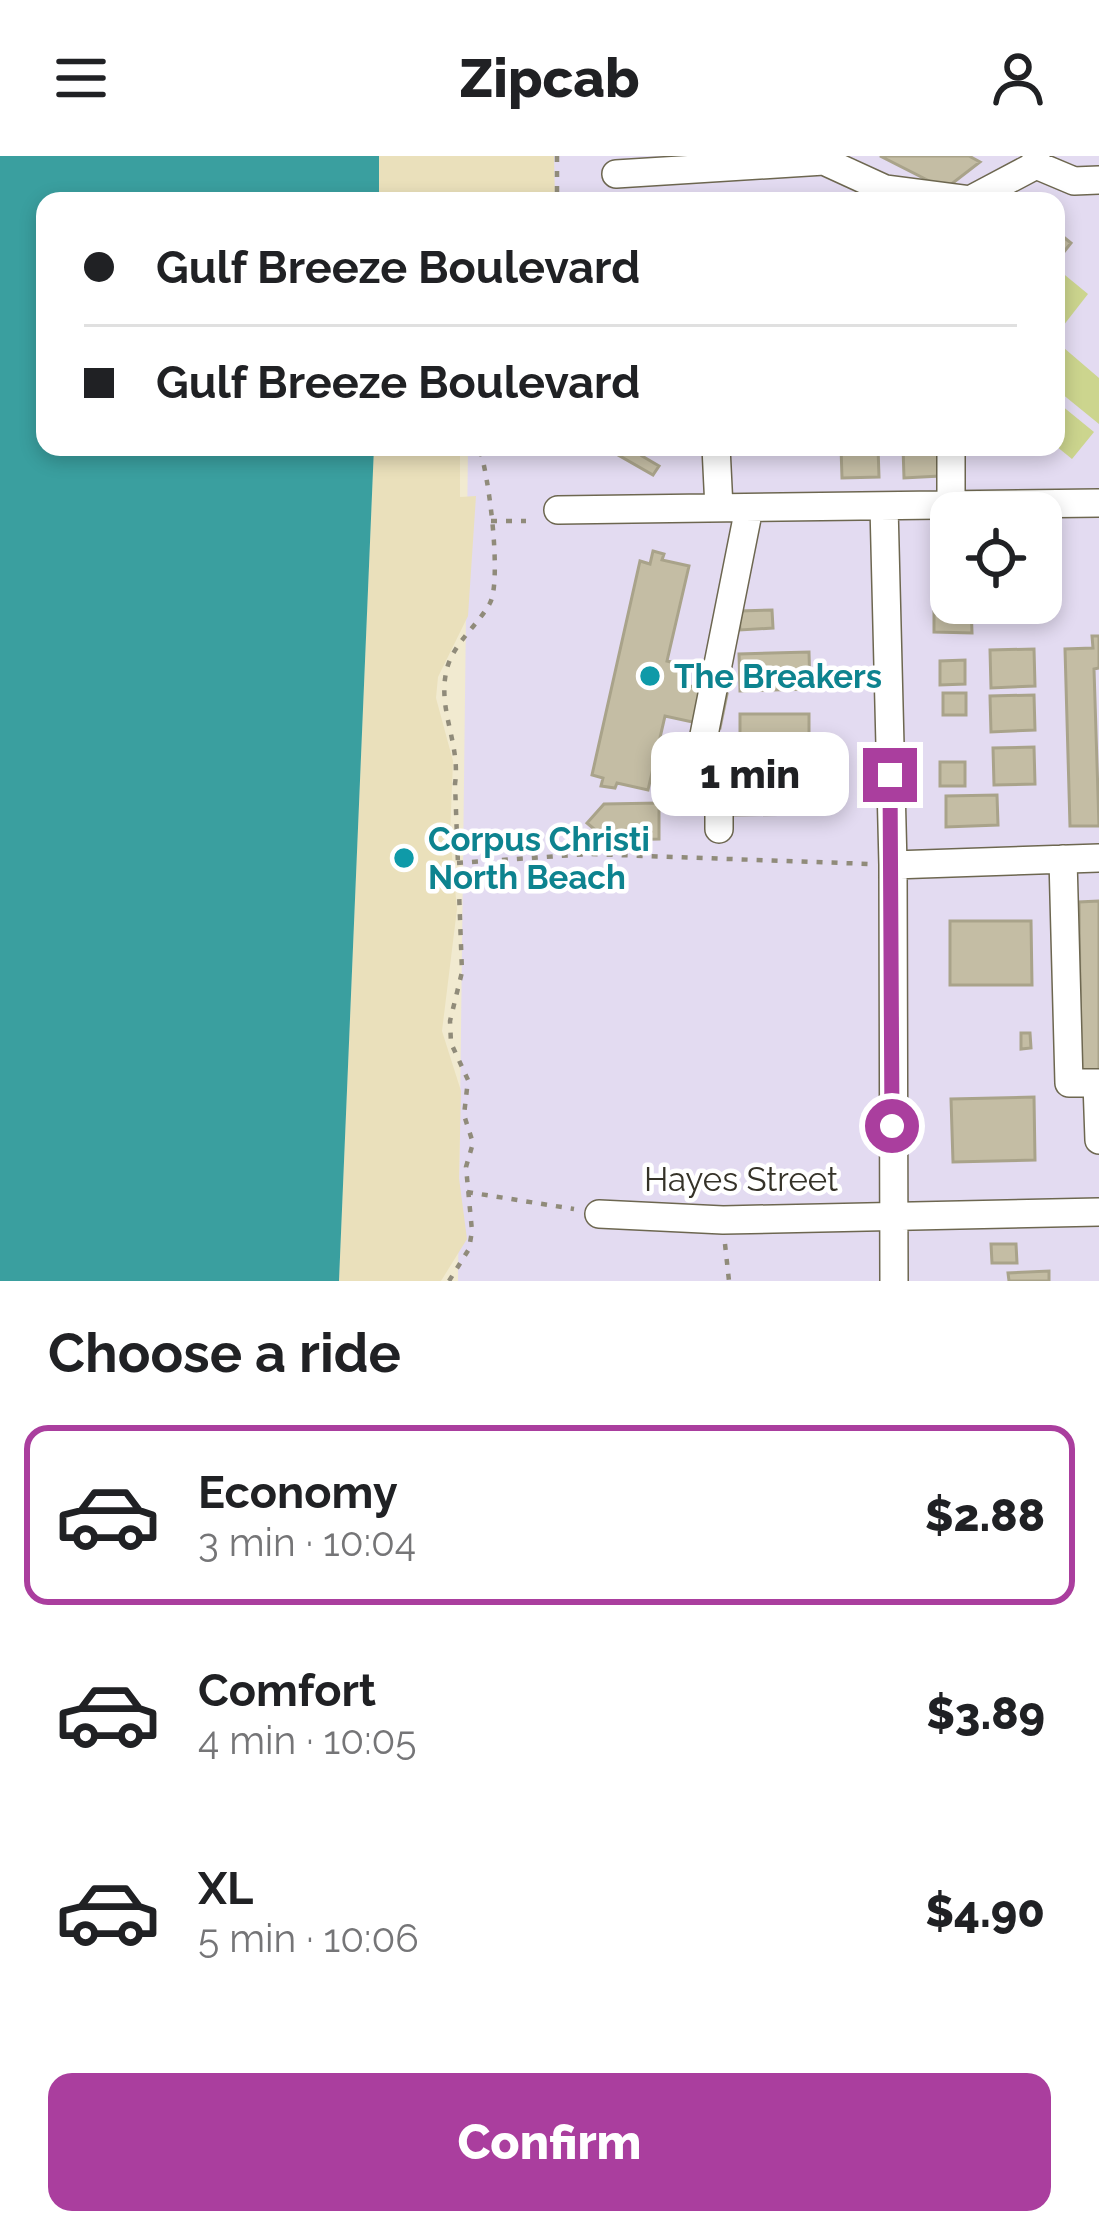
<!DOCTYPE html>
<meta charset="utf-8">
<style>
:root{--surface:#fff;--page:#f6f6f6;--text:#202124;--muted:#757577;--line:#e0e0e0;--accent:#aa3e9e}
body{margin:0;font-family:Raleway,sans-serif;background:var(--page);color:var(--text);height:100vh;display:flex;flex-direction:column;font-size:45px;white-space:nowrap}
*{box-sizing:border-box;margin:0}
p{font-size:39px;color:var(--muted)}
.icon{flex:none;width:66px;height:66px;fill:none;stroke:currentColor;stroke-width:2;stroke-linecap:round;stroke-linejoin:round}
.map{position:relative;height:1125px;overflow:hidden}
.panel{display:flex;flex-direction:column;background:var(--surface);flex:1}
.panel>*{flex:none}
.banner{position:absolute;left:36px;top:36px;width:1029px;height:264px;border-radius:24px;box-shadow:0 6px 18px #0003;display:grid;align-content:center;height:264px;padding:0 48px;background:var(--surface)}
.tools{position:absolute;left:930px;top:336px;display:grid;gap:24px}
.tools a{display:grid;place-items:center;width:132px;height:132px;border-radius:24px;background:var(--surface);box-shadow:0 6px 18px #0003;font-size:60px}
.end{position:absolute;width:54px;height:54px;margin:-27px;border:15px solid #aa3e9e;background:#fff;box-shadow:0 0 0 6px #fff}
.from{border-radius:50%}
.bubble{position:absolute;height:84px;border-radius:24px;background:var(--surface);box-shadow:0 6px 18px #0003;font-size:39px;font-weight:800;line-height:84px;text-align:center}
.banner b{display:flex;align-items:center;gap:42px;height:114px;font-size:45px}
.banner b+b{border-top:3px solid var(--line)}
.banner i{width:30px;height:30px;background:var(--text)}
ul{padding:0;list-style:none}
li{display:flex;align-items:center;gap:36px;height:180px;margin:0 24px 18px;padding:0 24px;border:6px solid transparent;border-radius:24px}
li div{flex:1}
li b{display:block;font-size:45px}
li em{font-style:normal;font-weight:800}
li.active{border-color:var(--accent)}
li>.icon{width:108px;height:108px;stroke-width:1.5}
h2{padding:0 48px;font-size:54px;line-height:144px}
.cta{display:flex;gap:24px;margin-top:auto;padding:24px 48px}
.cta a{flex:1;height:138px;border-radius:24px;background:var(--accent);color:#fff;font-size:48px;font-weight:800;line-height:138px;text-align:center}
header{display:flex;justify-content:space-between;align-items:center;height:156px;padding:0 48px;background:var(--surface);font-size:54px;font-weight:800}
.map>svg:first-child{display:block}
</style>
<header><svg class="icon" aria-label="menu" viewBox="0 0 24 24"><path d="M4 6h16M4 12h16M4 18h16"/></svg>Zipcab<svg class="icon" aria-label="person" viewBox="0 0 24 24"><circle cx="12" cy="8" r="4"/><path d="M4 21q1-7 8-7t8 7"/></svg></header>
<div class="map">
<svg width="1099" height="1125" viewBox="0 0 1099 1125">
<rect width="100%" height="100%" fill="#f1ead0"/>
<path fill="#e3dbf1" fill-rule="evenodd" d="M472,0H1099V1125H458L468,291H1056V45H471ZM951,357H1041V447H951Z"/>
<path fill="#ccd58e" d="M1060,115L1088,138L1063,170L1056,164Z
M1064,192L1099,222V268L1056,233V201Z
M1056,245L1094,276L1072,303L1056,290Z"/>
<path fill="#eae0bb" d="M379,0H554L555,45H379Z
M374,291H460V341L476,340L468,460L438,521L436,542L453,605L450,680L457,753L442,875L461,935L459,1022L467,1083L441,1125H339Z"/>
<path fill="#3a9f9f" d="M0,0H379V45H45V291H374L339,1125H0Z"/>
<path fill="#c4bda4" stroke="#a9a38a" stroke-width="3" d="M880,0H969L980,6L945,33Z
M1061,79L1071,87L1063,97L1056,91Z
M647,291L642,300L659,310L653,319L606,292Z
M841,291H878L879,321L842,322Z
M903,291H939L940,320L904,322Z
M653,395L664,398L662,404L689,410L667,505L689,510L685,529L727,538L720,572L665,560L648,634L617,627L615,632L601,630L603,622L592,619L640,405L650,408Z
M951,399V430L935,431V400Z
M934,440L971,447L972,477L934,476Z
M772,454L773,472L740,474L739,455Z
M1092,480H1099V512L1094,513L1099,670H1070L1065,493L1093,492Z
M1034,493L1035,530L991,532L990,494Z
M809,496L810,533L740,535L739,498Z
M965,504V528L940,529V505Z
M943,537H966V559H943Z
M1034,539L1035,574L991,576L990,540Z
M740,558H809V595H740Z
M1034,591L1035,628L994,629L993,592Z
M940,606H965V630H940Z
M811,619V658L734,659L733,620Z
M997,639L998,669L946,671V640Z
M659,647V683L607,684L587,667L604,648Z
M1099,745V920H1081L1079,746Z
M950,765H1031L1032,829H950Z
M1021,877H1030L1031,892L1021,893Z
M1034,941L1035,1004L953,1006L951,943Z
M991,1088H1016L1017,1107H992Z
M1049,1115V1125H1009L1008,1117Z"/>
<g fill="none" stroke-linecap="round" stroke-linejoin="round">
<g stroke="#6d6750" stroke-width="30">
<path id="minor" d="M1036,9L1074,25L1099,24
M616,18L824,5L885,33L970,44L1036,9V0
M716,291L719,352
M951,349V291
M884,350L893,709L894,1125
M558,354L1099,347
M719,673V609L703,584L749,352
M1063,703L1069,927H1099
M893,709L1099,702
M1097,927L1099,984
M599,1058L723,1064L1099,1056"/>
</g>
<path stroke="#908b7a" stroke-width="4.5" stroke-dasharray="6 9" stroke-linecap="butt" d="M557,0V45
M491,365H526
M457,707L589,698L871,708
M467,1036L574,1053
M725,1088L729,1125
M449,1125L469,1093L472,1075L466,1011L473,987L464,959L468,924L451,887L450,865L462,816L455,628C461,586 435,551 448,509C456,485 478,469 490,447C502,424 489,318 479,291"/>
<use href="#minor" stroke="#fff" stroke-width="27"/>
</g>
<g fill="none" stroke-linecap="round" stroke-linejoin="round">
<path stroke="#aa3e9e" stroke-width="15" d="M890,619L892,970"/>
</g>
<g fill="#0f9aa8" stroke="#fff" stroke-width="4.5">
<circle cx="650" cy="520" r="12"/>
<circle cx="404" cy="702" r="12"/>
</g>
<g text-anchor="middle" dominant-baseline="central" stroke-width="9" stroke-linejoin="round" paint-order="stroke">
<g font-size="33" font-weight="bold" fill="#0d838f" stroke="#fff" text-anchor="start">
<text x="674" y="520">The Breakers</text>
<text x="428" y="683">Corpus Christi<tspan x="428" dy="38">North Beach</tspan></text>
</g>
<g font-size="33" fill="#353228" stroke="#fff">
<text x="741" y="1023">Hayes Street</text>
</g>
</g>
</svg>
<div class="tools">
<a><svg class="icon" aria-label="locate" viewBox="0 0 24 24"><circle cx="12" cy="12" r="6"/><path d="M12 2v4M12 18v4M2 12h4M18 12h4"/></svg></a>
</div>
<i class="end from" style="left:892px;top:970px"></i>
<i class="end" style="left:890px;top:619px"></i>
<div class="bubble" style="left:651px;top:576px;width:198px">1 min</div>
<div class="banner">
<b><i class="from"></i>Gulf Breeze Boulevard</b>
<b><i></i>Gulf Breeze Boulevard</b>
</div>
</div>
<section class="panel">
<h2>Choose a ride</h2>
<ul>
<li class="active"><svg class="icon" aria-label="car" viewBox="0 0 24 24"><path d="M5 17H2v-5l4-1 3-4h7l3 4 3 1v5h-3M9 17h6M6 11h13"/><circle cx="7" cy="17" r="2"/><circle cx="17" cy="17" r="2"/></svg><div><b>Economy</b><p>3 min · 10:04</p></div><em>$2.88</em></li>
<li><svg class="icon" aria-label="car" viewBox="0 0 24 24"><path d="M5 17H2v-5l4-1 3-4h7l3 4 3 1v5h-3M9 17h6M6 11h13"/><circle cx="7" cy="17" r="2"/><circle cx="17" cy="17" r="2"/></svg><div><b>Comfort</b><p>4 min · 10:05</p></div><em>$3.89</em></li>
<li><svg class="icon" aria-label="car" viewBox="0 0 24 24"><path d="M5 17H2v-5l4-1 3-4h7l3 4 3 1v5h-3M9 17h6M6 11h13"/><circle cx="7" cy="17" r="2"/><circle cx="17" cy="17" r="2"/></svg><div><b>XL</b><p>5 min · 10:06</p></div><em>$4.90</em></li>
</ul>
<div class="cta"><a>Confirm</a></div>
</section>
